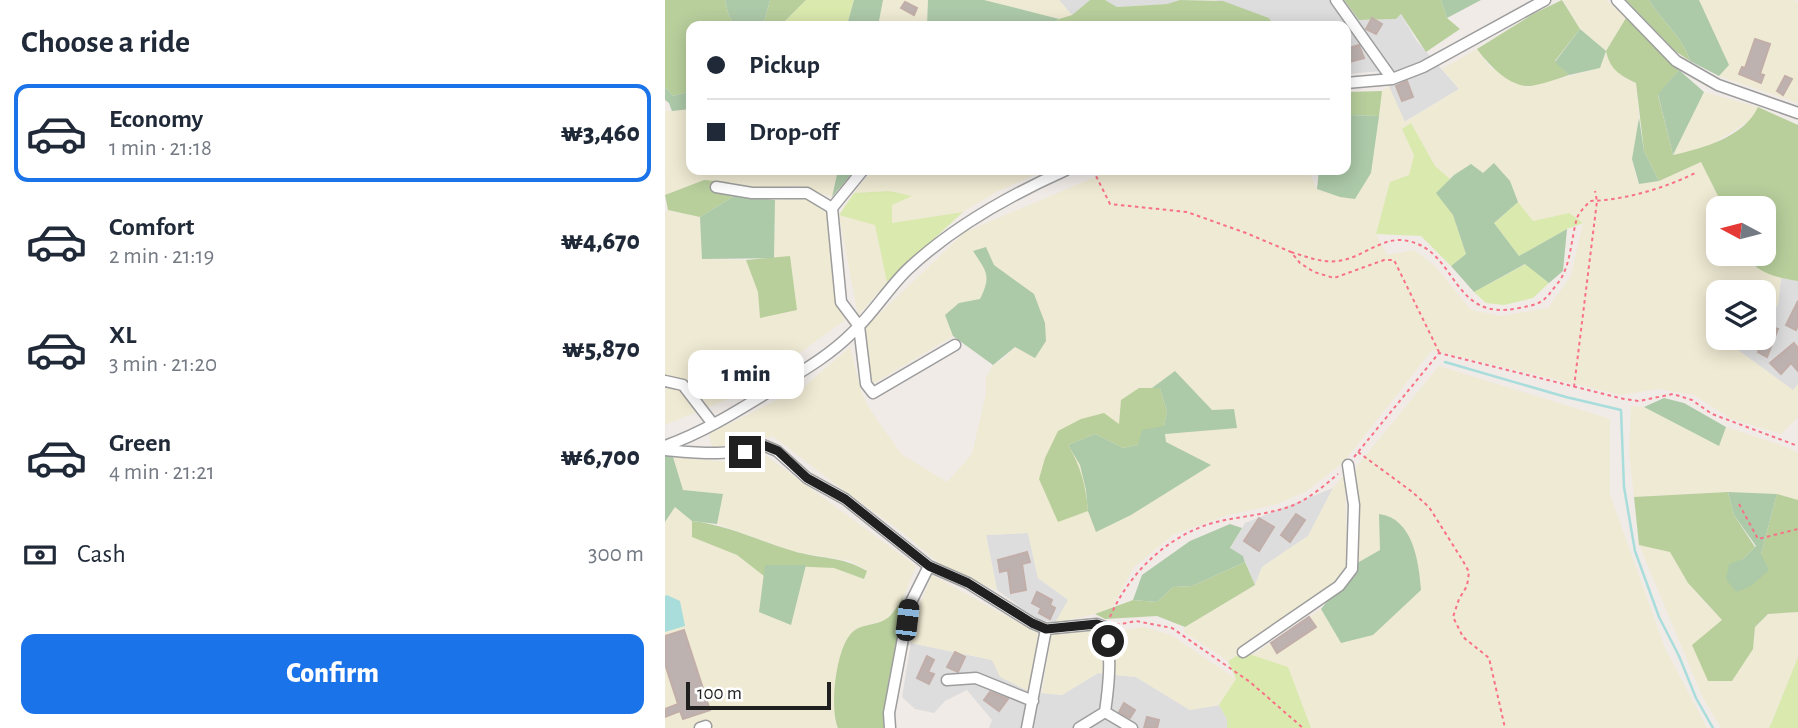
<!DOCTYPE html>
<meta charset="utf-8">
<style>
:root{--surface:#fff;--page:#f2f2f3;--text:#1f2937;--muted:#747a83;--line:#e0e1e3;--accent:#1a73e8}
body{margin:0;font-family:"Alegreya Sans",sans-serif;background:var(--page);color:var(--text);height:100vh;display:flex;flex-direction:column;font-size:26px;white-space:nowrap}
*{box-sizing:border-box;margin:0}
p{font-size:23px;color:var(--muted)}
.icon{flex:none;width:38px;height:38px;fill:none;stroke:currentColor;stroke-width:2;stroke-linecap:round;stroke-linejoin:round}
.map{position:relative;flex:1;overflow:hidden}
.side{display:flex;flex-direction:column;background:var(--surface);width:665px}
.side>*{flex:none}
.top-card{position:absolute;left:21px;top:21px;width:665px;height:154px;border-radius:14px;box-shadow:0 4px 18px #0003;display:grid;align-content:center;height:154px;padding:0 21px;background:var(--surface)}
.needle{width:46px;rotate:277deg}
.controls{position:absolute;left:1041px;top:196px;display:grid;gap:14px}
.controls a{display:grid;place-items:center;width:70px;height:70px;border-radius:14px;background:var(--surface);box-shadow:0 4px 18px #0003;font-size:35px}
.scale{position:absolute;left:21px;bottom:18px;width:145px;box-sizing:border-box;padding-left:7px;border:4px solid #202020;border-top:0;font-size:19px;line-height:24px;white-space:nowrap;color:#202020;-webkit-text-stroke:5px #fff;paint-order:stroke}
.end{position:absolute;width:32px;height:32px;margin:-16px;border:9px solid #202020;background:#fff;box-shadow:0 0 0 4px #fff}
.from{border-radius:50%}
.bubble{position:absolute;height:49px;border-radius:14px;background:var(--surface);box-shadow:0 4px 18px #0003;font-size:23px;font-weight:800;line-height:49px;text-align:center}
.car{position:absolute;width:21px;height:42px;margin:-21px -10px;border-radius:9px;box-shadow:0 0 5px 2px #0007;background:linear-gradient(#222 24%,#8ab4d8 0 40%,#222 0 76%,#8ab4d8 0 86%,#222 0)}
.top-card b{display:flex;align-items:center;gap:24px;height:66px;font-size:26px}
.top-card b+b{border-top:2px solid var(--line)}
.top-card i{width:18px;height:18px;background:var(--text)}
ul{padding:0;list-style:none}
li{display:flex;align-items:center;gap:21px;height:98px;margin:0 14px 10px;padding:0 7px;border:4px solid transparent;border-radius:14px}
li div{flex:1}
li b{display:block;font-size:26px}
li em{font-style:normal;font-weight:800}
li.current{border-color:var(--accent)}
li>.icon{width:63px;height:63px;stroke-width:1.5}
h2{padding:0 21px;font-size:32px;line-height:84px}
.pay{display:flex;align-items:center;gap:18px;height:77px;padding:0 21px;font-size:26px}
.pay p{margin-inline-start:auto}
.cta{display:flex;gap:14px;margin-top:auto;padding:14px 21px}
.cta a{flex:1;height:80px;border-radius:14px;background:var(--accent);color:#fff;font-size:28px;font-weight:800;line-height:80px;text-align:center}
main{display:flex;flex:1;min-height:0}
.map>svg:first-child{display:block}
</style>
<main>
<section class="side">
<h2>Choose a ride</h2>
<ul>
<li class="current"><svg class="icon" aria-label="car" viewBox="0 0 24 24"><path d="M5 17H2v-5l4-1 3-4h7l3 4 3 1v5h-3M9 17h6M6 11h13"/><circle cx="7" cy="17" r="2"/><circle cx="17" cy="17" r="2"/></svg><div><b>Economy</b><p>1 min · 21:18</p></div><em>₩3,460</em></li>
<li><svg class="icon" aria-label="car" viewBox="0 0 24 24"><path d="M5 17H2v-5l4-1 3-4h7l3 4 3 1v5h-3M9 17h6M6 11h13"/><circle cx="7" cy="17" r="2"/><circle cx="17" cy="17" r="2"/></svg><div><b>Comfort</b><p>2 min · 21:19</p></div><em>₩4,670</em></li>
<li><svg class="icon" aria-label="car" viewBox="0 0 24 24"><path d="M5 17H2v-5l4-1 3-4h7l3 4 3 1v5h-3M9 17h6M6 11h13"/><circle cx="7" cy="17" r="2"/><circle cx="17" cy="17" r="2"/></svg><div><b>XL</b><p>3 min · 21:20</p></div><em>₩5,870</em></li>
<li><svg class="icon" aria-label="car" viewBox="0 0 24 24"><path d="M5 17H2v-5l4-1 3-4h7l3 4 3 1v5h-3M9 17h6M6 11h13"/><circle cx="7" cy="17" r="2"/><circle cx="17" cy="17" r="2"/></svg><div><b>Green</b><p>4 min · 21:21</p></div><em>₩6,700</em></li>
</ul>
<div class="pay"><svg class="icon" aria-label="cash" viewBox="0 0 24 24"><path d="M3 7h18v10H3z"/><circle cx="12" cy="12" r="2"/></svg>Cash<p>300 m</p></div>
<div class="cta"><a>Confirm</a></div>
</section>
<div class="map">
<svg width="1133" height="728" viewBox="0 0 1133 728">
<rect width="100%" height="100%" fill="#f0ebe7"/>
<path fill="#dedddd" d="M394,0H425L407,15Z
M440,0H515L502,4L452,7Z
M550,0H679L695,20L731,19L736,14L751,40L794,89L739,122L717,71L681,74V26H609L604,18Z
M1116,278L1133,281V384L1129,391L1070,348L1074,338H1099V330L1113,304Z
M668,488L643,536L597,567L590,585L578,556L565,549L580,523Z
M363,533L373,578L404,600L390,623L371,619L332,590L321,535Z
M246,643L327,660L365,692L397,695L433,673L471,677L525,710L554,705L562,719V728H324L327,720L302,690L280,701L269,713L250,709L237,697Z"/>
<path fill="#efead3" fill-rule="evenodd" d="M218,0H263L262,26H213Z
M319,0H394L407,15L394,19Z
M898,0H941L961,18L941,51L958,77L971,83L974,118L967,159L973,184L994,181L1036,162L1059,208H1054V254H1080L1087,266L1116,278L1113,304L1099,330V292H1054V338H1074L1070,348L1128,390L1133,384V417L1116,434L1066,419L1029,395L994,389L956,395L767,350L678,463L640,492L612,504L560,516L508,535L469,567L447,608L430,614L390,623L403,600L373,578L363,533L321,535L332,590L283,571L237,532L170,484L108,436L77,445L47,447L44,434L140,386L185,347L196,391L204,408L236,454L282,482L307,454L321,393V377L328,365L339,358L350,347L369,294L329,265L321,247L308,251L321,270L322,283L315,299L294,303L280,315L288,336L206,385L199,331L208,320L300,232L447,170H643L652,189L706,172L717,91L724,86L740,122L794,89L777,69L812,49L825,67L863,87L935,68L941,51L915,29ZM746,123L770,166L785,179L789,175L818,173L845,181L853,202L868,221L904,213L918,223L906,276L883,308L837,316L806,310L770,266L749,250L722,255L711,234L725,183L744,175L749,155L737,129Z
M1034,0H1128L1133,2V103L1054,76L1063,65Z
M1039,92L1093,107L1087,119L1043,147L1008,155Z
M26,109V170H173L167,197L135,186L93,187L39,180L0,195V111Z
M207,170H381L331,192L298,212L227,223V205L245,196L224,191L189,193Z
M139,198L167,208L170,294L180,320L81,392L0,425V212L3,210L35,217L37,259L81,260L93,292L95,318L125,257L109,258L110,200Z
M174,215L210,224L222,282L193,316Z
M774,366L945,419V495L1000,648L1042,728H646L623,668L586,656L656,609L676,643L756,590L714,514L715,550L694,562L691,467Z
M966,406L979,407L1054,446L1061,427L1121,447L1133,453V500L1112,494L1063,492L969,497L964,452Z
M100,455L251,566L238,598L222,619L189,630L170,721L173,728H0V522L10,507L27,521L28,537L72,555L99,576L94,612L125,624L141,565L170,568L199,579L202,571L186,561L131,552L52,524L58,494L18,490L8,457L74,463Z
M680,473L682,566L673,581L563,661L519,632L520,627L590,585L597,567L643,536L668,488Z
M974,545L1005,552L1023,583L1043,606L1088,649L1090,628L1103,614L1133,612V657L1104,728H1056L1038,698Z
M267,575L373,634L365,692L335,677L327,660L246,643L250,616Z
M479,627L506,635L571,679L554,705L525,710L471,677L449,675L448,632Z
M432,630L436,637L438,674L433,673L397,695L377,693L386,635Z"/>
<path fill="#dae9ae" d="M141,0H189L182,25L187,26H118V23Z
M746,123L770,166L785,179L772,193L788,215L801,254L786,266L756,236L711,234L725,182L744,175L749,155L737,129Z
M224,191L247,196L227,205V223L298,212L222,282L210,225L174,215L189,193Z
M853,202L868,221L904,213L918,223L902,229L854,256L829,223Z
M861,264L884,283L868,298L839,305L821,303L809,292Z
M578,652L623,667L646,728H562V719L554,705L571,679L563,661Z
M1133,657V728H1104L1106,724Z"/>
<path fill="#b8cf9c" d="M0,0H60L63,13L69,26H26V91L8,96L0,87Z
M105,0H141L118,23V26H98Z
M425,0H440L452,7L502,4L515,0L558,1L604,18L609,26H385L394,19L407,15Z
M679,0H776L782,18L795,29L761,52L736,14L731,19L694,20Z
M897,0L915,29L890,61L904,75C892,79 878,84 866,86C845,88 823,64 812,49L868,14Z
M961,0H984C997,22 1018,36 1025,61L1010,51Z
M961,18L1014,70L993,95L1008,155C1039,148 1079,137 1093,107L1133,125V281C1112,278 1091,273 1080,254H1099V208H1059L1036,162L994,181L979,151L971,83C954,75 945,69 941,51Z
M717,91L714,116L683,115L681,119V92Z
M39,180L63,182L71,195L35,217L3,210L0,195Z
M125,256L132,310L95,318L93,292L81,260Z
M474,388H495L502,412L499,426L473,445L458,448L430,434L403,445C416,467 421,486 423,511L393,522L374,479L380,458L393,431L416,419L439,413L454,424L456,400Z
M1063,492L1069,515L1090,547L1078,559L1096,554L1112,494L1133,500V612L1103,614L1090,627L1088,649L1067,681H1043L1027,645L1057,620L1023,583L1005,552L974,545L969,497Z
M27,521C63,525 94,541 128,551C155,559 177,556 202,571L199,579L169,568L101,565L99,576L72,555L27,537Z
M580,562L590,585L520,627L492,616L440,619L430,614L468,600L492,602L508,587L527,586Z
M238,598L236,627L224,679L221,728H173C164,708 171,642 190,630C199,624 212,625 221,619C228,615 233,604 238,598Z"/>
<path fill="#acc9a8" d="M60,0H105L98,26H69L63,13Z
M189,0H218L213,26L182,25Z
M263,0H319L394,19L385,26H262Z
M776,0H816L782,18Z
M984,0H1034L1064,65L1054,76L1025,61C1018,36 997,22 984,0Z
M915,29L941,51L935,68L904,75L890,62Z
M1014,70L1039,92L1008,155L993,94Z
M0,87L8,96L26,91V109L7,111L4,103L0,100Z
M683,115L714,116L706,173L690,199L675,197L652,189L654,170H681Z
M974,118L979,151L994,181L974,184L967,159Z
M829,163L845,181L853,202L829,223L854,256L902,229L898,271L884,283L860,264L809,292L786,266L801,254L788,215L771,193L789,175L806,164L818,173Z
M173,170H190L167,197Z
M71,195L110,200L109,258L37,259L35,217Z
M321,247L329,265L369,294L380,323L381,341L370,358L350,347L328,365L288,336L280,315L294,303L315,299C327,275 321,271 308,251Z
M510,371L547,410L569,409L572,428L500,434L501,442L546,465L466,515L431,532L423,511L421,490L415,465L403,445L430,434L458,448L473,445L477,430L499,426L502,412L495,388H487Z
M999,398L1019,403L1061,427L1054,446L979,407Z
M0,455L8,457L18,490L58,494L52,524L27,521L10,507L0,522Z
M1063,492L1112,494L1096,554L1104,570L1086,586L1071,592L1061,579L1064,564L1078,559L1091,546L1069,515Z
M714,514C748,518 754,562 756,590L708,635L676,643L656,609L694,562L715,550Z
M565,524L577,528L565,548L578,556L580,562L527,586L508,587L492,602L468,600L477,575L525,541Z
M100,565H141L126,625L94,612Z"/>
<path fill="#a8dddc" d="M2,595L15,601L20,626L0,632V596Z"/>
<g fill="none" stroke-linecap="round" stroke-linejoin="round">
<path stroke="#a8dddc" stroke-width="2.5" d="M780,362L901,397L956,410L959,487L970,551L994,617L1014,656L1031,698L1048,728"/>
</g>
<path fill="#bdb2b0" stroke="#c2aea9" stroke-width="2" d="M240,2L252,8L249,15L236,8Z
M707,18L717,24L711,34L701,29Z
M1090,39L1105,44L1095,74L1099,75L1096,83L1074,74L1077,67L1080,68Z
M694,45L699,58L681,63V49Z
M1120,76L1127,79L1118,95L1112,91Z
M742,81L748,97L737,101L731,86Z
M1133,301V325L1131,330L1121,325Z
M1103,326L1113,329L1102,357L1093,352Z
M1129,343L1133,348V371L1126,363L1116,374L1105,363Z
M631,514L640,520L625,542L616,535Z
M594,518L609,527L594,551L579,541Z
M362,552L365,562L357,564L361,590L346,593L343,570L335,572L333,560Z
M372,592L387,600L385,605L390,608L385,619L374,613L376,608L367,603Z
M644,617L651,627L612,653L606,643Z
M19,630L45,710L18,719L15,711L0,717V709L13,704L0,664V636Z
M290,652L300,657L293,672L282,667Z
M262,656L269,660L263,672L269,674L264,684L252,678Z
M325,692L343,699L334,711L319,700Z
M459,703L470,710L465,718L454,712Z
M482,717L494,720L492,728H479Z"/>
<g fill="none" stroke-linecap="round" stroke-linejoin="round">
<g stroke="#9d9d9d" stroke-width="13">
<path id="minor" d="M671,0L727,79
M952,0L1011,61L1053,85L1133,113
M681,83L727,79L758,67L880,0
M198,170L167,208L176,302L194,326L201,384L208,393L290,345
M51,187L87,193H142L167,208
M0,381L18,385L48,424
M0,446C40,432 77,408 113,386C139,370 165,355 187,333C208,314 223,288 243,269C289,226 345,195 401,170
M0,450C33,453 67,457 98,445L112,451L142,478L180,499L264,566L303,583L367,623L381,629L432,624L440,627C447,655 444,684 440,712L467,728
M578,652L674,586L687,569L689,505L683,465
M282,680L311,678L368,701
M35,728L41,726
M225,728L224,713L244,606L264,566
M362,728L381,629
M414,728L440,712"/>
</g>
<path stroke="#f87185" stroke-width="2" stroke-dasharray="3.5 3.5" stroke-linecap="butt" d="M428,170L445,204L522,212L581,233L626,252L635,263L649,272L669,278L719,260H729L774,352
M626,252C642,257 657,263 673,261C698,258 718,235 743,241C793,251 786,323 854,308C876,304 878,303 892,284C906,268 906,238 912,218C914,212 920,207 925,201C960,200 1001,188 1032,172
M909,387L932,201L930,191
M693,452L746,491L764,507L798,561L804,572L802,586L794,599L788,617L798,637L824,658L840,728
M689,457L774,353L959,399L974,401L1008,394L1027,400L1047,414L1133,446
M1074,504L1093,539L1133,529
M445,617C465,571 505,533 555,521C579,516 606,514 629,505C645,498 660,485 673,474
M451,625L471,621L507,628L585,682L638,728"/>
<use href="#minor" stroke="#fff" stroke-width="10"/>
</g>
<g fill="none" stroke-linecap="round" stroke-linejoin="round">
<path stroke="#202020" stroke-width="9" d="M80,452L98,445L113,451L142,478L180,499L264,566L303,583L367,623L381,629L432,624L440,627L443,641"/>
</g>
</svg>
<div class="controls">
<a><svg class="needle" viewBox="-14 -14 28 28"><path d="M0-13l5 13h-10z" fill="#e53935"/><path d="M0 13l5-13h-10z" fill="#747a83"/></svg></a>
<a><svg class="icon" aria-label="layers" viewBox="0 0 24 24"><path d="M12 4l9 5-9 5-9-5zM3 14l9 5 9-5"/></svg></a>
</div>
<div class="scale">100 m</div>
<i class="end from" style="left:443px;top:641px"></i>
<i class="end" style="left:80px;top:452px"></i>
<div class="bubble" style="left:23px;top:350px;width:116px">1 min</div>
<i class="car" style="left:242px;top:620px;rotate:7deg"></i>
<div class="top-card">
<b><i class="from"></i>Pickup</b>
<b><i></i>Drop-off</b>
</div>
</div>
</main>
